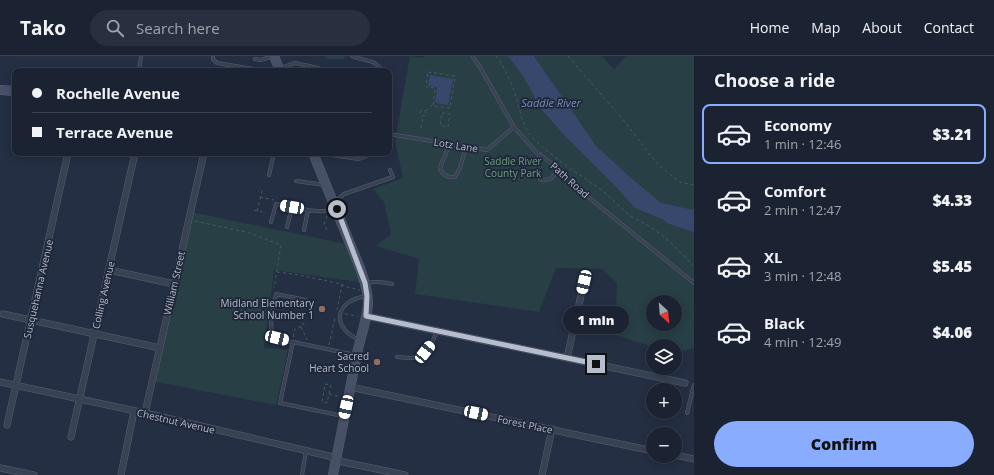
<!DOCTYPE html>
<meta charset="utf-8">
<style>
:root{--surface:#1b2333;--page:#282f3f;--text:#f1f3f6;--muted:#a0a4ac;--line:#39404e;--accent:#89acff}
body{margin:0;font-family:"Open Sans",sans-serif;background:var(--page);color:var(--text);height:100vh;display:flex;flex-direction:column;font-size:15px;white-space:nowrap}
*{box-sizing:border-box;margin:0}
p{font-size:13px;color:var(--muted)}
.icon{flex:none;width:22px;height:22px;fill:none;stroke:currentColor;stroke-width:2;stroke-linecap:round;stroke-linejoin:round}
.map{position:relative;flex:1;overflow:hidden}
.drawer{display:flex;flex-direction:column;background:var(--surface);width:300px}
.drawer>*{flex:none}
.top-card{position:absolute;left:12px;top:12px;width:380px;height:88px;border-radius:8px;box-shadow:0 2px 10px #0003,0 0 0 1px var(--line);display:grid;align-content:center;height:88px;padding:0 20px;background:var(--surface)}
.needle{width:26px;rotate:154deg}
.controls{position:absolute;left:646px;top:239px;display:grid;gap:8px}
.controls a{display:grid;place-items:center;width:36px;height:36px;border-radius:50%;background:var(--surface);box-shadow:0 2px 10px #0003,0 0 0 1px var(--line);font-size:20px}
.end{position:absolute;width:18px;height:18px;margin:-9px;border:5px solid #b6bdcd;background:#111;box-shadow:0 0 0 2px #111}
.from{border-radius:50%}
.bubble{position:absolute;height:28px;border-radius:14px;background:var(--surface);box-shadow:0 2px 10px #0003,0 0 0 1px var(--line);font-size:13px;font-weight:800;line-height:28px;text-align:center}
.car{position:absolute;width:12px;height:24px;margin:-12px -6px;border-radius:5px;box-shadow:0 0 3px 1px #0007;background:linear-gradient(#fff 24%,#345 0 40%,#fff 0 76%,#345 0 86%,#fff 0)}
.top-card b{display:flex;align-items:center;gap:14px;height:38px;font-size:15px}
.top-card b+b{border-top:1px solid var(--line)}
.top-card i{width:10px;height:10px;background:var(--text)}
ul{padding:0;list-style:none}
li{display:flex;align-items:center;gap:12px;height:60px;margin:0 8px 6px;padding:0 12px;border:2px solid transparent;border-radius:8px}
li div{flex:1}
li b{display:block;font-size:15px}
li em{font-style:normal;font-weight:800}
li.selected{border-color:var(--accent)}
li>.icon{width:36px;height:36px;stroke-width:1.5}
h2{padding:0 20px;font-size:18px;line-height:48px}
.action{display:flex;gap:8px;margin-top:auto;padding:8px 20px}
.action a{flex:1;height:46px;border-radius:24px;background:var(--accent);color:#111;font-size:16px;font-weight:800;line-height:46px;text-align:center}
header{display:flex;align-items:center;gap:24px;box-sizing:border-box;height:56px;padding:0 20px;background:var(--surface);border-bottom:1px solid var(--line)}
header strong{font-size:19px}
nav{display:flex;gap:22px;margin-inline-start:auto;font-size:14px}
.search{width:280px;height:36px;background:var(--page);display:flex;align-items:center;gap:10px;box-sizing:border-box;padding:0 14px;border-radius:22px;color:var(--muted);font-size:15px}
main{display:flex;flex:1;min-height:0}
.map>svg:first-child{display:block}
</style>
<header>
<strong>Tako</strong>
<div class="search"><svg class="icon" aria-label="search" viewBox="0 0 24 24"><circle cx="10" cy="10" r="6"/><path d="M15 15l6 6"/></svg>Search here</div>
<nav><a>Home</a><a>Map</a><a>About</a><a>Contact</a></nav>
</header>
<main>
<div class="map">
<svg width="694" height="419" viewBox="0 0 694 419">
<rect width="100%" height="100%" fill="#242f44"/>
<path fill="#273f45" fill-rule="evenodd" d="M326,0H344L345,3H325Z
M410,0L423,2L424,0H602L614,13L627,0H694V292L675,297V290H653V291L615,279L617,227L602,213L556,212L539,256L415,238L419,203L376,190L391,178L384,146L373,133L403,122L395,85ZM653,246H675V268H653Z
M191,156L351,189L365,227L274,214L264,292L288,294L276,349L152,325Z"/>
<path fill="#37486c" d="M508,0H534L596,90L630,121L661,147L694,154V176L669,168L662,163L635,152L616,131L566,81L541,53L523,20Z
M430,19L453,23L448,49L435,47L437,31L428,30Z"/>
<g fill="none" stroke-linecap="round" stroke-linejoin="round">
<g stroke="#575f71" stroke-width="4">
<path id="lane" d="M213,0V3L217,7L253,13
M352,0C367,7 370,0 383,15
M472,0L480,11L514,71L536,96L554,109L560,118L694,227
M255,3L261,4L273,0
M281,12L295,7L318,12
M139,15L141,0
M389,78L487,94L514,71
M450,88L442,106L440,113C443,119 448,122 455,121L460,112L466,91
M318,97L359,103L367,100L368,97
M540,98C538,107 535,115 540,123C550,125 553,123 557,113
M269,119L274,97
M296,125L325,129
M335,146L344,138L393,121L390,114
M271,166L276,148C296,151 314,158 335,154
M287,171L292,151
M304,174L308,154
M367,227C376,225 383,226 392,228
M359,284C330,270 335,245 366,240
M293,286C289,285 282,285 278,283C265,277 274,249 276,238L306,244
M397,301C401,301 406,302 410,302C426,302 432,288 437,275
M687,357L694,329
M343,360L280,347L293,286L355,299
M302,419L306,395"/>
</g>
<g stroke="#575f71" stroke-width="7">
<path id="street" d="M109,214L174,228
M3,258L160,292
M366,260L567,302L685,327
M567,302L584,226
M0,326L145,357L329,400L343,406L405,419
M350,331L653,395
M145,357L204,97
M7,369L68,97
M71,381L135,97
M675,399L694,403
M0,412L34,419
M121,419L134,355
M542,419L552,373"/>
</g>
<g stroke="#575f71" stroke-width="10">
<path id="secondary" d="M274,0L280,15
M0,34L15,35
M313,97L360,212C364,223 368,235 368,247C367,265 360,282 357,298C349,339 341,379 333,419"/>
</g>
<path stroke="#455c61" stroke-width="1" stroke-dasharray="3 3" stroke-linecap="butt" d="M496,0C504,11 511,25 515,38C520,53 522,71 533,82C552,101 574,115 596,130C608,138 617,149 628,158C634,163 642,166 649,170C666,181 681,196 694,211
M568,0L625,66L650,99L662,112L680,126L694,129
M428,16L455,20L450,52L433,50L435,32L426,31Z
M420 57a3 3 0 1 1 6 0a3 3 0 1 1-6 0Z
M426,55L432,49
M442,57L450,58L448,71L440,69Z
M421,72L423,61
M260,141L274,144
M254,154L266,157
M257,155L262,135H258
M327,160L324,168L327,174
M195,165L250,177L270,185L281,189L274,232
M277,216L299,219L342,228L337,254
M342,228L343,230L360,234
M345,258L358,260
M301,271L307,284
M293,281L295,273L304,269L301,264
M329,289L335,261
M325,328L331,329L327,347L322,346Z
M329,338L341,341"/>
<use href="#lane" stroke="#394253" stroke-width="3"/>
<use href="#street" stroke="#394253" stroke-width="6"/>
<use href="#secondary" stroke="#475067" stroke-width="9"/>
</g>
<g fill="none" stroke-linecap="round" stroke-linejoin="round">
<path stroke="#b6bdcd" stroke-width="5" d="M337,153L365,227L367,240L366,260L596,308"/>
</g>
<g fill="#8d6e63" stroke="#1e2639" stroke-width="1.5">
<circle cx="322" cy="253" r="4"/>
<circle cx="377" cy="306" r="4"/>
</g>
<g text-anchor="middle" dominant-baseline="central" stroke-width="3.5" stroke-linejoin="round" paint-order="stroke">
<g font-size="10" fill="#b6bdcd" stroke="#1e2639">
<text transform="translate(456 89) rotate(9)">Lotz Lane</text>
<text transform="translate(570 124) rotate(42)">Path Road</text>
<text transform="translate(174 227) rotate(-77)">William Street</text>
<text transform="translate(38 233) rotate(-77)">Susquehanna Avenue</text>
<text transform="translate(103 239) rotate(-77)">Colling Avenue</text>
<text transform="translate(176 365) rotate(13)">Chestnut Avenue</text>
<text transform="translate(525 368) rotate(12)">Forest Place</text>
</g>
<g font-size="10" fill="#6ca07c" stroke="#1e2639">
<text x="513" y="105">Saddle River<tspan x="513" dy="12">County Park</tspan></text>
</g>
<g font-size="10" fill="#b6bdcd" stroke="#1e2639" text-anchor="end">
<text x="314" y="247">Midland Elementary<tspan x="314" dy="12">School Number 1</tspan></text>
<text x="369" y="300">Sacred<tspan x="369" dy="12">Heart School</tspan></text>
</g>
<g font-size="11" font-style="italic" fill="#7c8fb6" stroke="#1e2639">
<text x="551" y="46">Saddle River</text>
</g>
</g>
</svg>
<div class="controls">
<a><svg class="needle" viewBox="-14 -14 28 28"><path d="M0-13l5 13h-10z" fill="#e53935"/><path d="M0 13l5-13h-10z" fill="#a0a4ac"/></svg></a>
<a><svg class="icon" aria-label="layers" viewBox="0 0 24 24"><path d="M12 4l9 5-9 5-9-5zM3 14l9 5 9-5"/></svg></a>
<a>+</a>
<a>−</a>
</div>
<i class="end from" style="left:337px;top:153px"></i>
<i class="end" style="left:596px;top:308px"></i>
<div class="bubble" style="left:563px;top:250px;width:66px">1 min</div>
<i class="car" style="left:292px;top:151px;rotate:280deg"></i>
<i class="car" style="left:584px;top:226px;rotate:193deg"></i>
<i class="car" style="left:277px;top:282px;rotate:103deg"></i>
<i class="car" style="left:425px;top:296px;rotate:38deg"></i>
<i class="car" style="left:346px;top:351px;rotate:192deg"></i>
<i class="car" style="left:476px;top:357px;rotate:102deg"></i>
<div class="top-card">
<b><i class="from"></i>Rochelle Avenue</b>
<b><i></i>Terrace Avenue</b>
</div>
</div>
<section class="drawer">
<h2>Choose a ride</h2>
<ul>
<li class="selected"><svg class="icon" aria-label="car" viewBox="0 0 24 24"><path d="M5 17H2v-5l4-1 3-4h7l3 4 3 1v5h-3M9 17h6M6 11h13"/><circle cx="7" cy="17" r="2"/><circle cx="17" cy="17" r="2"/></svg><div><b>Economy</b><p>1 min · 12:46</p></div><em>$3.21</em></li>
<li><svg class="icon" aria-label="car" viewBox="0 0 24 24"><path d="M5 17H2v-5l4-1 3-4h7l3 4 3 1v5h-3M9 17h6M6 11h13"/><circle cx="7" cy="17" r="2"/><circle cx="17" cy="17" r="2"/></svg><div><b>Comfort</b><p>2 min · 12:47</p></div><em>$4.33</em></li>
<li><svg class="icon" aria-label="car" viewBox="0 0 24 24"><path d="M5 17H2v-5l4-1 3-4h7l3 4 3 1v5h-3M9 17h6M6 11h13"/><circle cx="7" cy="17" r="2"/><circle cx="17" cy="17" r="2"/></svg><div><b>XL</b><p>3 min · 12:48</p></div><em>$5.45</em></li>
<li><svg class="icon" aria-label="car" viewBox="0 0 24 24"><path d="M5 17H2v-5l4-1 3-4h7l3 4 3 1v5h-3M9 17h6M6 11h13"/><circle cx="7" cy="17" r="2"/><circle cx="17" cy="17" r="2"/></svg><div><b>Black</b><p>4 min · 12:49</p></div><em>$4.06</em></li>
</ul>
<div class="action"><a>Confirm</a></div>
</section>
</main>
